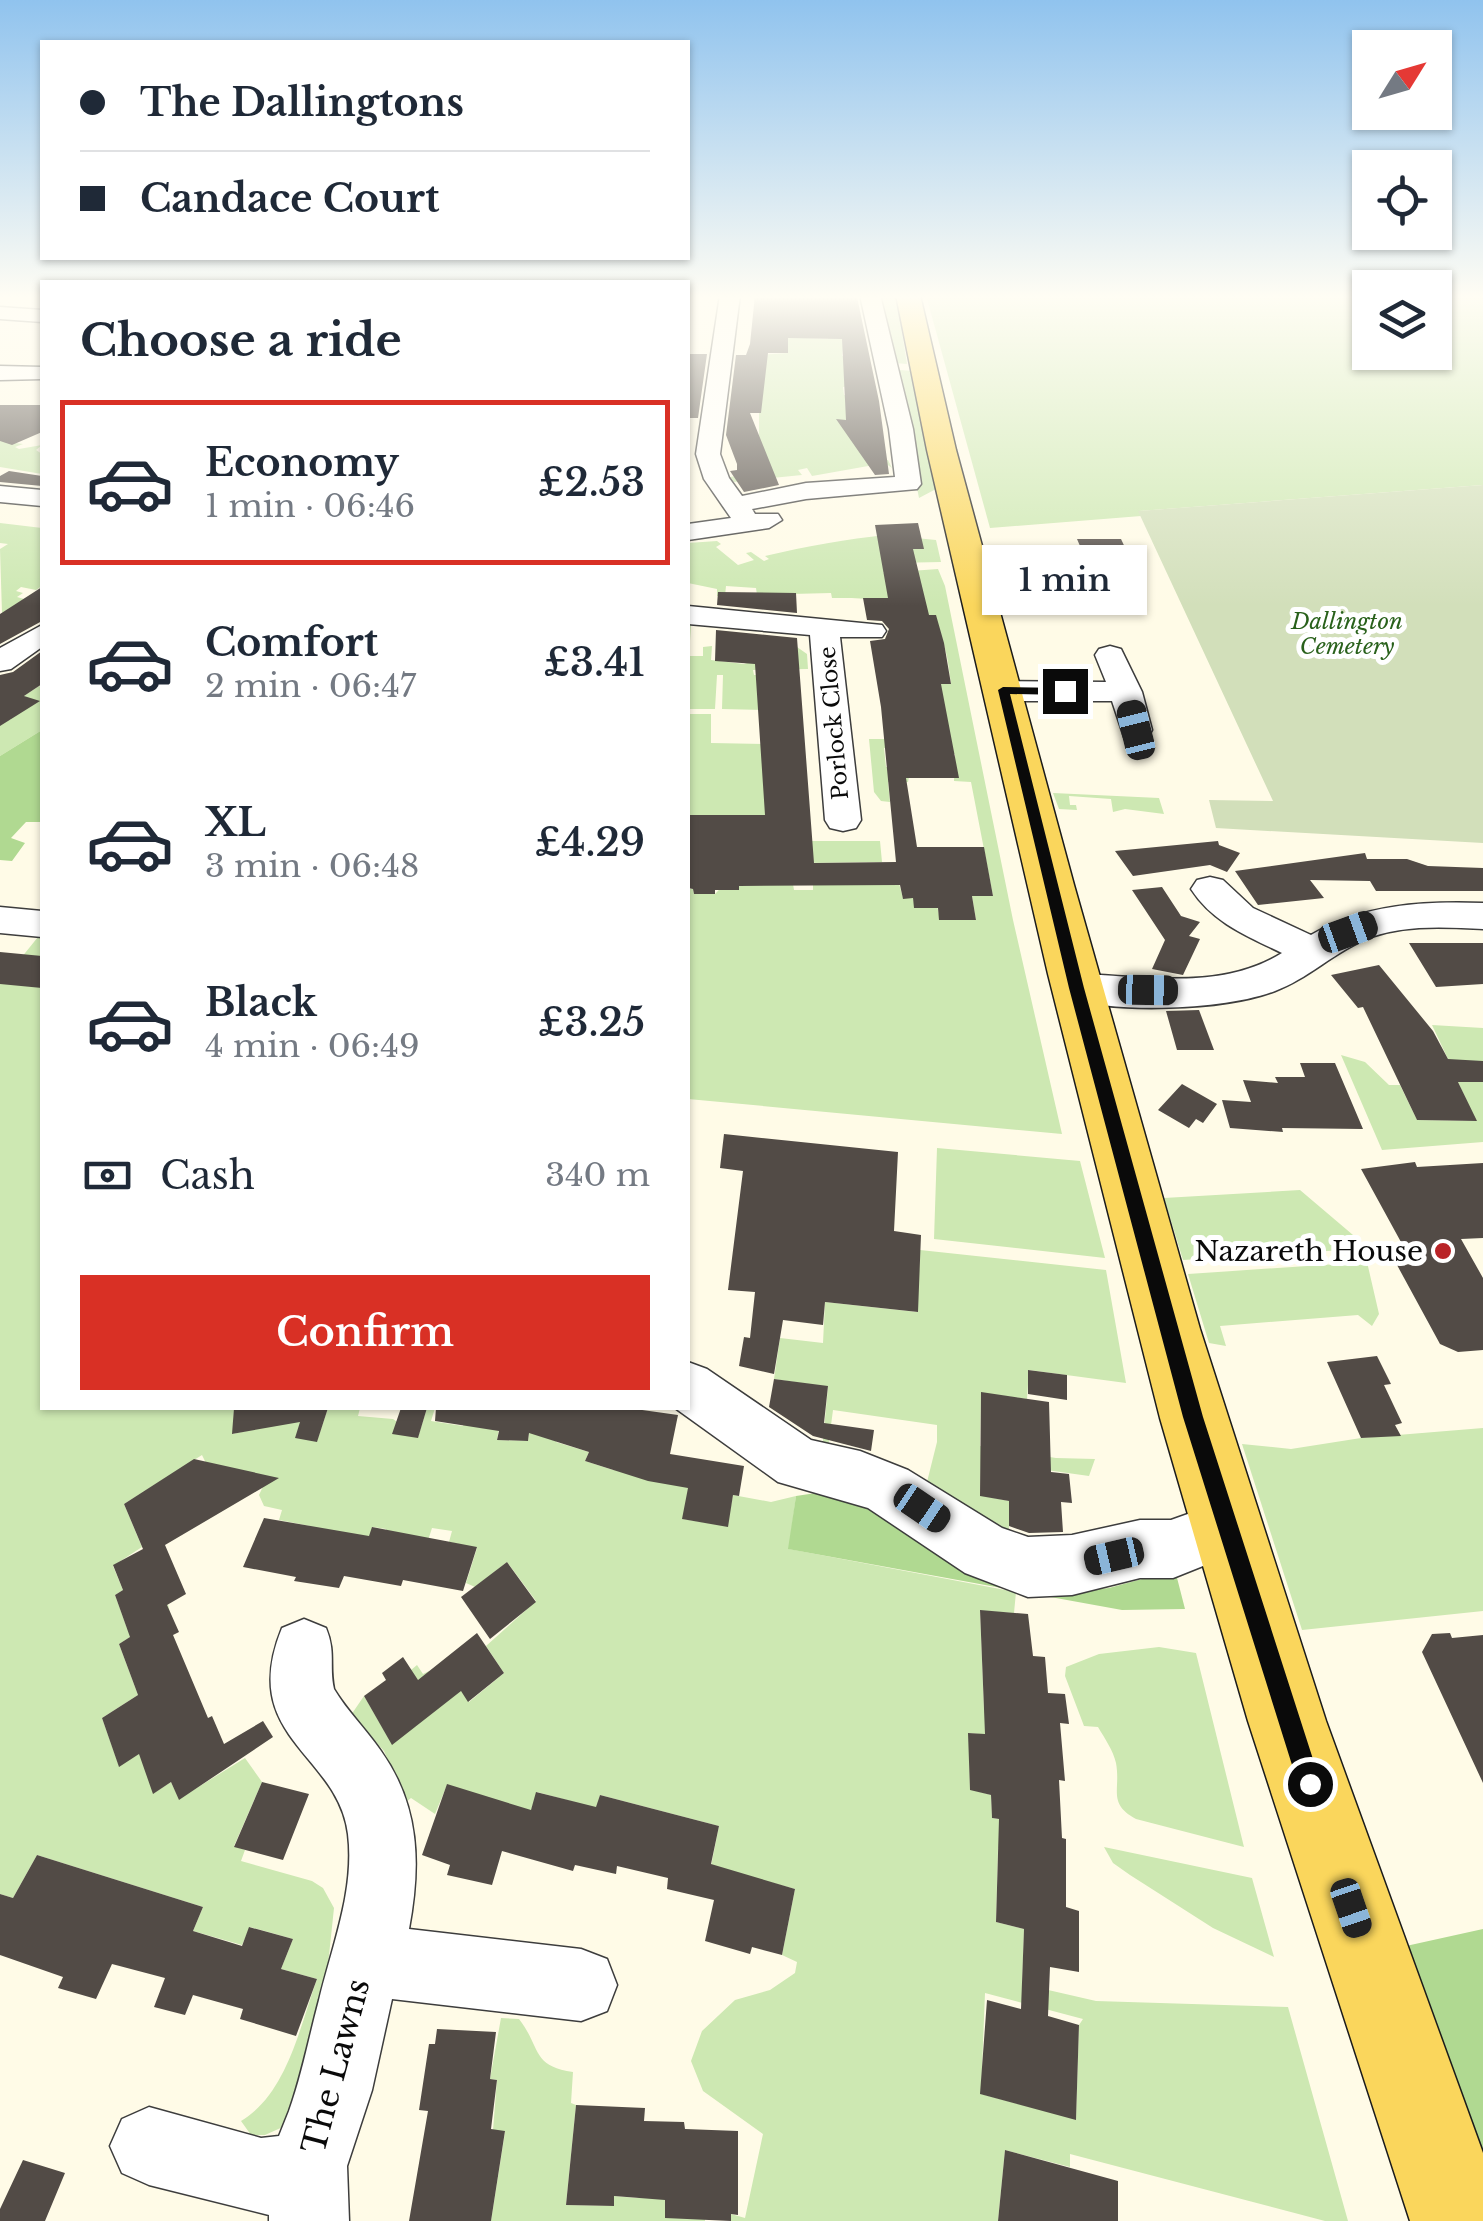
<!DOCTYPE html>
<meta charset="utf-8">
<style>
:root{--surface:#fff;--page:#f2f2f3;--text:#1f2937;--muted:#747a83;--line:#e0e1e3;--accent:#d93025}
body{margin:0;font-family:"Libre Baskerville",serif;background:var(--page);color:var(--text);height:100vh;display:flex;flex-direction:column;font-size:38px;white-space:nowrap}
*{box-sizing:border-box;margin:0}
p{font-size:32px;color:var(--muted)}
.icon{flex:none;width:55px;height:55px;fill:none;stroke:currentColor;stroke-width:2;stroke-linecap:round;stroke-linejoin:round}
.map{position:relative;flex:1;overflow:hidden}
.drawer{position:absolute;left:40px;top:280px;width:650px;height:1130px;display:flex;flex-direction:column;background:var(--surface);border-radius:0px;box-shadow:0 2px 8px #0004}
.drawer>*{flex:none}
.banner{position:absolute;left:40px;top:40px;width:650px;height:220px;border-radius:0px;box-shadow:0 2px 8px #0004;display:grid;align-content:center;height:220px;padding:0 40px;background:var(--surface)}
.needle{width:65px;rotate:53deg}
.buttons{position:absolute;left:1352px;top:30px;display:grid;gap:20px}
.buttons a{display:grid;place-items:center;width:100px;height:100px;border-radius:0px;background:var(--surface);box-shadow:0 2px 8px #0004;font-size:50px}
.end{position:absolute;width:45px;height:45px;margin:-22px;border:12px solid #0a0a0a;background:#fff;box-shadow:0 0 0 5px #fff}
.from{border-radius:50%}
.bubble{position:absolute;height:70px;border-radius:0px;background:var(--surface);box-shadow:0 2px 8px #0004;font-size:32px;font-weight:600;line-height:70px;text-align:center}
.car{position:absolute;width:30px;height:60px;margin:-30px -15px;border-radius:12px;box-shadow:0 0 8px 2px #0007;background:linear-gradient(#222 24%,#8ab4d8 0 40%,#222 0 76%,#8ab4d8 0 86%,#222 0)}
.banner b{display:flex;align-items:center;gap:35px;height:95px;font-size:38px}
.banner b+b{border-top:2px solid var(--line)}
.banner i{width:25px;height:25px;background:var(--text)}
ul{padding:0;list-style:none}
li{display:flex;align-items:center;gap:30px;height:165px;margin:0 20px 15px;padding:0 20px;border:5px solid transparent;border-radius:0px}
li div{flex:1}
li b{display:block;font-size:38px}
li em{font-style:normal;font-weight:600}
li.selected{border-color:var(--accent)}
li>.icon{width:90px;height:90px;stroke-width:1.5}
h2{padding:0 40px;font-size:45px;line-height:120px}
.pay{display:flex;align-items:center;gap:25px;height:110px;padding:0 40px;font-size:38px}
.pay p{margin-inline-start:auto}
.button{display:flex;gap:20px;margin-top:auto;padding:20px 40px}
.button a{flex:1;height:115px;border-radius:0px;background:var(--accent);color:#fff;font-size:40px;font-weight:600;line-height:115px;text-align:center}
.map>svg:first-child{display:block}
</style>
<div class="map">
<svg width="1483" height="2221" viewBox="0 0 1483 2221">
<rect width="100%" height="100%" fill="#fffbe7"/>
<path fill="#cde8b2" fill-rule="evenodd" d="M821,295L847,297L806,338L828,339L830,321L846,320L842,356L854,357L861,387H843L844,395L863,396L855,420H843V424L864,459L888,460L892,468L885,463L812,476L807,468L798,470L802,475L734,482L730,477L759,472V355L788,353L787,339H777L821,305Z
M876,295H896L907,364L895,363Z
M926,295H1370V352H1435V295H1483V485L1139,511L1141,516L990,528Z
M900,370L912,371L936,489L919,498L895,376Z
M0,441L23,444L15,447L19,449L42,445L36,450L42,454V474L0,467Z
M0,523L42,528V586L36,590L21,587L16,591L23,593L17,597L24,599L2,613L0,549L8,544L0,543Z
M885,535L936,540L941,562L893,563L883,573L938,569L945,586L1013,920L1062,1134L688,1099V889H693L694,894H715L739,869L793,884L794,890H813V884L898,880L903,898H913L915,908L937,905L940,920H976L972,896H993L971,782L954,781L955,754H949L932,684L951,683C949,671 948,655 943,643C923,598 873,598 832,598L831,593L757,595L756,588L726,586L725,596H717V589L688,583V543L717,541L721,544L716,547L738,565L754,560L746,553L751,552L764,561L769,559L765,556C807,546 849,539 885,535Z
M688,626H691L689,656H703V647L712,646L711,660L744,664L797,647L807,654L808,669L753,670L754,675H767L769,710L722,709L723,675H717L715,709H688Z
M39,686L42,688V730L0,756V716L10,720L27,698L24,696Z
M688,714H711V743L767,744L775,817L688,815Z
M869,739H906L909,748H884L886,767H911L908,782H888L890,802L881,801L874,792Z
M1053,793L1159,798L1164,814L1125,809L1113,812L1111,799L1069,796L1070,805H1076L1077,810L1059,809Z
M804,841H880L882,862L806,863Z
M38,937H42V1408H234L233,1434L302,1418L317,1441L328,1408H360L358,1416L393,1419L418,1437L427,1408H435L431,1421L463,1426L469,1408H502L497,1440L528,1441L533,1408H572L556,1442L589,1452L585,1461L613,1470L626,1440L689,1488L683,1519L727,1526L733,1495L771,1502L796,1496L789,1549L1016,1592L1014,1613L980,1611L984,1710L999,1736L969,1733L970,1789L991,1795L992,1818L1050,1828L998,1848L996,1922L1024,1929L1022,1984L1096,2001L1288,2007L1348,2221H1325L1070,2154V2167L1005,2150L998,2221H731V2214L745,2218L763,2134L703,2091L691,2061L702,2031L735,2000L770,1990L795,1973L797,1962L782,1955L795,1889L711,1866L719,1826L600,1795L588,1840L574,1802L537,1792L522,1839L447,1785L435,1814L411,1798L406,1802L384,1751L351,1715L364,1696L392,1744L411,1670L417,1665L423,1674L429,1671L453,1679L469,1702L504,1673L486,1646L536,1601L507,1562L475,1587L466,1583L477,1548L449,1542L452,1531L432,1528L422,1559L384,1536L386,1529L373,1527L359,1563L310,1526L279,1520L282,1510L264,1506L259,1495L268,1476L216,1484L202,1455L124,1504L142,1547L113,1566L123,1590L115,1595L127,1628L168,1604L170,1613L119,1644L138,1695L102,1718L119,1766L180,1728L154,1793L171,1782L179,1799L245,1758L262,1782L234,1846L245,1850L241,1861L312,1881L323,1888L334,1908L325,1993L307,2076L285,2126L265,2135H251L241,2121C287,2094 300,2026 317,1979L281,1969L293,1939L250,1927L242,1945L193,1931L203,1907L37,1855L13,1898L0,1894V984ZM985,1993L1083,2019L1079,2025L1076,2119L981,2094Z
M1432,1025L1483,1028V1080L1448,1059Z
M1341,1055L1365,1062L1389,1085H1400L1417,1120L1476,1121L1458,1082H1483V1142L1382,1150Z
M937,1148L1080,1161L1105,1258L934,1239Z
M1300,1190L1353,1235L1360,1249L1183,1260L1164,1198Z
M920,1250L1106,1270L1126,1383L1029,1370L1027,1399L981,1393L980,1446L1056,1458L1095,1459L1089,1476L981,1461L980,1495L1009,1501V1532L926,1486L937,1442V1425L833,1410L828,1448L822,1450L828,1387L774,1379L780,1338L823,1343L825,1302L917,1312Z
M1367,1262L1379,1314L1372,1326L1358,1315L1220,1326L1226,1346L1209,1343L1188,1274Z
M1483,1428V1611L1302,1630L1242,1444L1291,1449L1361,1438Z
M1159,1647L1196,1653L1244,1847L1136,1819C1107,1803 1121,1790 1116,1763C1113,1750 1105,1739 1098,1727L1084,1726L1065,1676L1066,1667L1099,1654Z
M1104,1847L1252,1878L1274,1957L1213,1928L1130,1875L1113,1863Z
M501,2018L519,2019C541,2047 531,2066 573,2072L571,2103L576,2105L566,2205L613,2206L614,2196L637,2198L664,2182L666,2218H705V2221H491L505,2132L493,2130L497,2080L490,2079Z"/>
<path fill="#b0d991" d="M42,730V822H26L11,838L25,843L12,861L0,860V756Z
M816,1493L842,1495L1080,1591L1109,1588L1175,1570L1185,1609L1122,1610L788,1549L796,1496Z
M1483,1929V2151L1406,1946Z"/>
<path fill="#d2dfba" d="M1483,485V843L1216,828L1209,800L1273,801L1138,511Z"/>
<path fill="#524b46" d="M755,295L857,297L879,401L889,474L875,475L836,419L846,420L842,339L788,338V353H768L761,413H750L779,485L744,492L730,471L737,470V464L726,435L736,355H746L750,344Z
M688,354H707L698,418H688Z
M0,405H42V432L12,445L0,441Z
M9,471L42,476V486L0,482V476Z
M918,523L924,549H913L929,615H936L944,643L951,684H941L959,778H906L917,847H984L993,896H972L976,920H939L938,908H914L913,898L903,899L900,885L739,886V890H715V894H694L693,889L688,888V815H765L755,664L715,661L716,630L797,638L814,863L896,862L881,707L870,641L885,639L889,629L882,621L867,620L863,598H888L875,525Z
M1077,539H1121L1138,575L1092,574Z
M42,587V621L0,644V614Z
M718,592L796,593L797,613L717,605Z
M42,651V684L24,696L40,701L0,726V675L13,672Z
M1218,841L1219,845L1240,853L1227,872L1210,865L1133,876L1115,851Z
M1365,853L1367,859H1407L1428,866L1483,868V891H1376L1370,881L1310,880L1324,898L1258,905L1235,871Z
M1162,887L1181,916L1200,922L1189,936L1200,939L1183,975L1152,969L1165,940L1132,890Z
M1409,943H1483V984L1436,987Z
M0,952L42,956V988L0,984Z
M1379,965L1433,1031L1448,1059L1483,1061V1082H1458L1477,1121L1417,1120L1363,1007L1358,1008L1331,975Z
M1199,1010L1214,1050H1177L1166,1011Z
M1300,1063H1335L1363,1129L1282,1128L1283,1132L1230,1128L1222,1100L1251,1102L1243,1080L1278,1083L1275,1077H1305Z
M1182,1084L1217,1104L1203,1123L1196,1119L1189,1128L1158,1110Z
M724,1134L898,1152L894,1231L921,1235L918,1312L825,1302L823,1325L783,1320L774,1374L739,1366L744,1337L750,1338L755,1292L728,1290L743,1171L720,1168Z
M1415,1162L1417,1167L1483,1163V1238L1461,1239L1483,1278V1350L1458,1352L1440,1344L1397,1265L1413,1264L1361,1169Z
M1377,1356L1391,1384L1384,1385L1402,1423L1395,1425L1401,1436L1361,1438L1327,1362Z
M1028,1370L1067,1375V1400L1028,1394Z
M774,1379L828,1386L824,1423L874,1430L871,1451L813,1436L769,1407Z
M981,1392L1049,1402L1051,1472L1069,1474L1072,1503L1061,1502L1063,1532L1029,1533L1009,1526V1501L980,1496Z
M234,1408H328L317,1442L295,1438L300,1422L232,1434Z
M401,1408H427L418,1438L392,1434Z
M436,1408H628L678,1415L670,1454L744,1466L739,1496L733,1495L728,1527L682,1519L688,1488L648,1481L585,1461L589,1452L529,1433L528,1441L497,1440L499,1431L435,1421Z
M194,1459L279,1478L165,1545L186,1594L167,1605L179,1632L173,1635L208,1718L212,1716L224,1744L263,1721L273,1737L179,1800L171,1782L153,1794L139,1754L119,1767L102,1718L138,1695L119,1644L130,1637L115,1595L123,1590L113,1565L143,1549L124,1504Z
M264,1518L369,1536L372,1527L477,1547L463,1591L403,1580L401,1586L344,1576L339,1588L294,1581L296,1577L243,1567Z
M507,1562L536,1602L490,1639L461,1597Z
M980,1610L1028,1614L1033,1656L1045,1657L1048,1693L1065,1694L1069,1724L1060,1723L1065,1781L1059,1780L1062,1838L1066,1839V1907L1079,1911V1972L1050,1967L1048,2016L1079,2025L1076,2120L980,2094L987,2000L1021,2009L1024,1929L996,1922L999,1819L992,1818L991,1795L970,1790L968,1733L985,1734Z
M477,1633L504,1673L468,1702L461,1691L392,1745L364,1696L386,1680L382,1673L403,1657L418,1680Z
M1450,1633L1452,1638L1483,1635V1783L1422,1652L1432,1634Z
M262,1782L309,1794L283,1860L234,1847Z
M447,1784L531,1810L536,1792L596,1807L600,1795L719,1826L711,1864L795,1889L782,1955L752,1947L750,1954L705,1941L714,1900L667,1889L668,1878L617,1866L616,1874L575,1865L573,1871L502,1851L492,1885L447,1875L450,1865L422,1855Z
M37,1855L203,1907L193,1931L242,1946L249,1927L293,1939L281,1969L317,1979L296,2036L240,2019L243,2009L193,1995L185,2015L154,2007L165,1978L112,1964L96,1999L58,1988L63,1977L0,1955V1894L13,1898Z
M437,2029L496,2032L490,2079L497,2080L491,2129L505,2131L491,2221H409L428,2111L419,2110L429,2044H435Z
M576,2105L645,2108L644,2121L684,2122L685,2129L738,2131V2215L731,2214V2221L665,2218V2200L614,2196V2206L566,2205Z
M1005,2150L1118,2181V2221H998Z
M23,2160L65,2173L45,2221H0V2209Z"/>
<g fill="none" stroke-linecap="round" stroke-linejoin="round">
<g stroke="#3d3d3d" stroke-width="3">
<path id="minor" d="M720,295H740L720,454L729,478L742,496L806,483L895,477L889,429L860,295H880L913,429L921,484L917,489L806,499L752,509L755,514H778L782,520L769,528L688,540V524L731,518L704,479L696,454Z
M0,307L42,310V322L0,319Z
M0,366L42,367V379L0,380Z
M0,486L42,490V506L0,502Z
M688,606L882,625L886,631L882,637H840L861,820L856,828L843,831L830,828L825,820L810,635L688,624Z
M42,625V647L11,669L0,671V648Z
M1110,646L1121,649L1142,692L1152,730L1148,737H1124L1112,701H1003L992,698L987,691L992,684L1003,681L1106,682L1095,655L1099,649Z
M1210,877L1223,880L1253,908L1311,935C1364,904 1423,901 1483,903V929C1444,927 1398,924 1362,941C1331,955 1307,979 1275,991C1223,1011 1116,1013 1062,998L1056,988L1062,978L1077,974C1146,976 1220,991 1282,953C1247,936 1213,923 1191,889L1197,880Z
M0,907L42,911V937L0,933Z
M688,1362L707,1369L811,1440L860,1451L908,1470L1002,1528L1028,1537L1072,1535L1140,1520H1171L1227,1500L1248,1508L1256,1528L1248,1548L1173,1578H1140L1072,1595L1028,1597L965,1573L868,1508L778,1482L675,1408H688Z
M304,1619L326,1628C336,1652 329,1665 334,1689C347,1711 366,1729 381,1751C420,1806 421,1865 409,1929L581,1949L607,1959L617,1985L607,2011L581,2021L392,1999L372,2090L347,2166L349,2221H269V2215L149,2185L122,2173L110,2146L122,2119L149,2107L261,2138L279,2136L289,2111C302,2075 309,2037 319,2000C332,1946 355,1890 348,1834C338,1753 237,1738 282,1628Z"/>
</g>
<g stroke="#1b1b1b" stroke-width="3">
<path id="major" d="M896,295H920L956,450L1074,885L1200,1329L1326,1721L1483,2153V2221H1410L1248,1721L1160,1418L1048,974L927,450Z"/>
</g>
<use href="#minor" fill="#fff" fill-rule="evenodd"/>
<use href="#major" fill="#fad65c" fill-rule="evenodd"/>
</g>
<linearGradient id="sky" x2="0" y2="1"><stop stop-color="#90c3ee"/><stop offset="0.49" stop-color="#fffdf4"/><stop offset="1" stop-color="#fffdf4" stop-opacity="0"/></linearGradient>
<rect width="1483" height="606" fill="url(#sky)"/>
<path fill="#0a0a0a" d="M1003,687L1065,688L1071,691L1065,695L1010,694L1084,988L1203,1417L1321,1784L1318,1793L1310,1796L1301,1793L1298,1784L1183,1417L1069,988L998,690Z"/>
<circle fill="#b92327" stroke="#fff" stroke-width="4" cx="1443" cy="1251" r="10"/>
<g text-anchor="middle" dominant-baseline="central" stroke-width="10" stroke-linejoin="round" paint-order="stroke">
<g font-size="22" font-style="italic" fill="#29611b" stroke="#fff">
<text x="1347" y="621">Dallington<tspan x="1347" dy="25">Cemetery</tspan></text>
</g>
<g font-size="22" fill="#0a0a0a" stroke="#fff">
<text transform="translate(834 723) rotate(-95)">Porlock Close</text>
</g>
<g font-size="28" fill="#0a0a0a" stroke="#fff" text-anchor="end">
<text x="1423" y="1251">Nazareth House</text>
</g>
<g font-size="32" fill="#0a0a0a" stroke="#fff">
<text transform="translate(336 2066) rotate(-75)">The Lawns</text>
</g>
</g>
</svg>
<div class="buttons">
<a><svg class="needle" viewBox="-14 -14 28 28"><path d="M0-13l5 13h-10z" fill="#e53935"/><path d="M0 13l5-13h-10z" fill="#747a83"/></svg></a>
<a><svg class="icon" aria-label="locate" viewBox="0 0 24 24"><circle cx="12" cy="12" r="6"/><path d="M12 2v4M12 18v4M2 12h4M18 12h4"/></svg></a>
<a><svg class="icon" aria-label="layers" viewBox="0 0 24 24"><path d="M12 4l9 5-9 5-9-5zM3 14l9 5 9-5"/></svg></a>
</div>
<i class="end from" style="left:1310px;top:1784px"></i>
<i class="end" style="left:1065px;top:691px"></i>
<div class="bubble" style="left:982px;top:545px;width:165px">1 min</div>
<i class="car" style="left:1136px;top:730px;rotate:346deg"></i>
<i class="car" style="left:1348px;top:932px;rotate:70deg"></i>
<i class="car" style="left:1148px;top:990px;rotate:91deg"></i>
<i class="car" style="left:922px;top:1508px;rotate:124deg"></i>
<i class="car" style="left:1114px;top:1556px;rotate:257deg"></i>
<i class="car" style="left:1351px;top:1908px;rotate:161deg"></i>
<div class="banner">
<b><i class="from"></i>The Dallingtons</b>
<b><i></i>Candace Court</b>
</div>
<section class="drawer">
<h2>Choose a ride</h2>
<ul>
<li class="selected"><svg class="icon" aria-label="car" viewBox="0 0 24 24"><path d="M5 17H2v-5l4-1 3-4h7l3 4 3 1v5h-3M9 17h6M6 11h13"/><circle cx="7" cy="17" r="2"/><circle cx="17" cy="17" r="2"/></svg><div><b>Economy</b><p>1 min · 06:46</p></div><em>£2.53</em></li>
<li><svg class="icon" aria-label="car" viewBox="0 0 24 24"><path d="M5 17H2v-5l4-1 3-4h7l3 4 3 1v5h-3M9 17h6M6 11h13"/><circle cx="7" cy="17" r="2"/><circle cx="17" cy="17" r="2"/></svg><div><b>Comfort</b><p>2 min · 06:47</p></div><em>£3.41</em></li>
<li><svg class="icon" aria-label="car" viewBox="0 0 24 24"><path d="M5 17H2v-5l4-1 3-4h7l3 4 3 1v5h-3M9 17h6M6 11h13"/><circle cx="7" cy="17" r="2"/><circle cx="17" cy="17" r="2"/></svg><div><b>XL</b><p>3 min · 06:48</p></div><em>£4.29</em></li>
<li><svg class="icon" aria-label="car" viewBox="0 0 24 24"><path d="M5 17H2v-5l4-1 3-4h7l3 4 3 1v5h-3M9 17h6M6 11h13"/><circle cx="7" cy="17" r="2"/><circle cx="17" cy="17" r="2"/></svg><div><b>Black</b><p>4 min · 06:49</p></div><em>£3.25</em></li>
</ul>
<div class="pay"><svg class="icon" aria-label="cash" viewBox="0 0 24 24"><path d="M3 7h18v10H3z"/><circle cx="12" cy="12" r="2"/></svg>Cash<p>340 m</p></div>
<div class="button"><a>Confirm</a></div>
</section>
</div>
